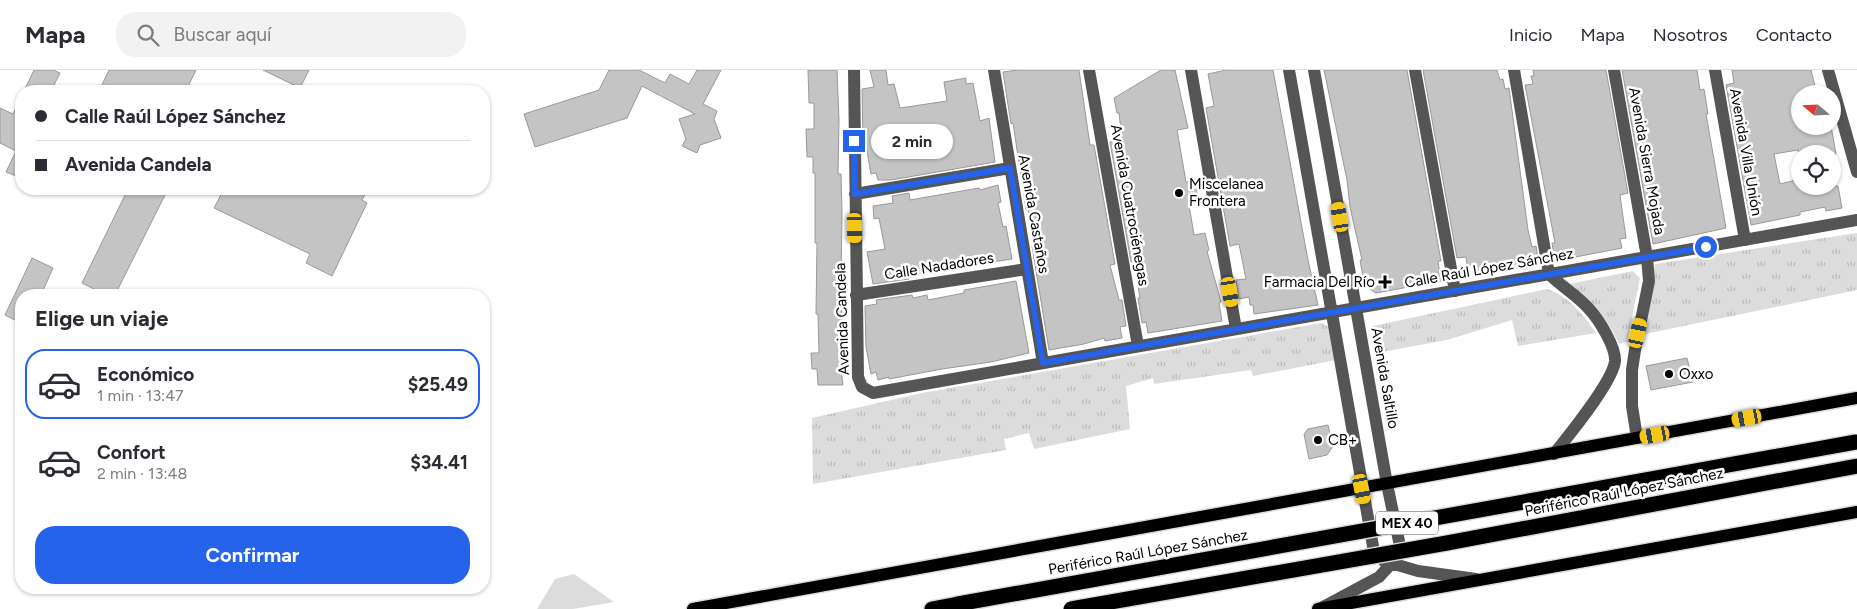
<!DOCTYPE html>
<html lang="es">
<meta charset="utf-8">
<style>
:root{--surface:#fff;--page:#f2f2f3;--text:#2b2b33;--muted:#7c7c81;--line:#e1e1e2;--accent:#2563eb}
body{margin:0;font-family:Figtree,sans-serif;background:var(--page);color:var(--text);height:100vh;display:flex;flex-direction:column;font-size:19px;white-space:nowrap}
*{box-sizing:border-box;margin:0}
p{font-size:16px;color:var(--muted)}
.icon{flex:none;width:28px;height:28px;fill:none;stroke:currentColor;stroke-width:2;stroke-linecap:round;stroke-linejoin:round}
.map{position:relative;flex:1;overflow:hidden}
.sheet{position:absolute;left:15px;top:219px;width:475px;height:305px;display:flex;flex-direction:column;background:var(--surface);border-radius:20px;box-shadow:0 1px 4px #0004}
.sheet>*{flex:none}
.top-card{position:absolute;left:15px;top:15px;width:475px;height:110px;border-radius:20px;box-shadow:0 1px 4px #0004;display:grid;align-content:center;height:110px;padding:0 20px;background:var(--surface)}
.needle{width:32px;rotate:289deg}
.buttons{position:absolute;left:1791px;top:15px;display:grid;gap:10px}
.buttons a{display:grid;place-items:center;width:50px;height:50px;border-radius:50%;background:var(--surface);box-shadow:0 1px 4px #0004;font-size:25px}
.end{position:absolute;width:22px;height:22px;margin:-11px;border:6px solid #2563eb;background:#fff;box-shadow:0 0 0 2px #fff}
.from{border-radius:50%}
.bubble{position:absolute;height:35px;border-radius:18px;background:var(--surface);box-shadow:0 1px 4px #0004;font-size:16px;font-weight:700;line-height:35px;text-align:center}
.car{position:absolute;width:15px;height:30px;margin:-15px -8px;border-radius:6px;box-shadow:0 0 4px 1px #0007;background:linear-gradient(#f5c518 24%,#345 0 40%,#f5c518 0 76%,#345 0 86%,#f5c518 0)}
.top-card b{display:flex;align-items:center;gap:18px;height:48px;font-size:19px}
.top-card b+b{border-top:1px solid var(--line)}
.top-card i{width:12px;height:12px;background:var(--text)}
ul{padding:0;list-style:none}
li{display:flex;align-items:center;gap:15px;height:70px;margin:0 10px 8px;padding:0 10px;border:2px solid transparent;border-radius:20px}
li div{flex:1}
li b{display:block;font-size:19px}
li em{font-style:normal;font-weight:700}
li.active{border-color:var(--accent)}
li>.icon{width:45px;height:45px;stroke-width:1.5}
h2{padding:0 20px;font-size:22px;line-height:60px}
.button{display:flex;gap:10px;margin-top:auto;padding:10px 20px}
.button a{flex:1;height:58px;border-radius:20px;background:var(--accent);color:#fff;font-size:20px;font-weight:700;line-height:58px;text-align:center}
header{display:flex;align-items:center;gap:30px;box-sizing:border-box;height:70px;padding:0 25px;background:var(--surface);border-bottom:1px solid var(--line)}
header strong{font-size:24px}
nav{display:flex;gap:28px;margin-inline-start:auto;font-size:18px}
.search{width:350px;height:45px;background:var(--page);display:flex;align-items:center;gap:12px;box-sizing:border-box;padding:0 18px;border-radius:20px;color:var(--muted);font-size:19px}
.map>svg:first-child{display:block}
</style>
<header>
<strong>Mapa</strong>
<div class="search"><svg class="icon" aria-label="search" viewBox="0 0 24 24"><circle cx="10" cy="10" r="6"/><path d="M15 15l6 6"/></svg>Buscar aquí</div>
<nav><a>Inicio</a><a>Mapa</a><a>Nosotros</a><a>Contacto</a></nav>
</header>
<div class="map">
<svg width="1857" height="539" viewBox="0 0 1857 539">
<defs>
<pattern id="park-tufts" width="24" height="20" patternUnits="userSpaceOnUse" patternTransform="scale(1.25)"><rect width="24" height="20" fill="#dcdcdc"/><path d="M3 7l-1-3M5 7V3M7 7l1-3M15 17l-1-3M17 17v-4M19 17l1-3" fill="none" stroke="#bbb"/></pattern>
</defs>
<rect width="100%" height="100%" fill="#fff"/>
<path fill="#dcdcdc" d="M574,504L614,532L573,539H537L555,509Z"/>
<path fill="url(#park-tufts)" d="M1857,163V220L1645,264L1655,194Z
M1633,201L1640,208L1627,272L1619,274C1607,247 1590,233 1569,214Z
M1547,219C1570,227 1582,243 1596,263L1518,276L1512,250L1447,270L1376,283L1373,256Z
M1322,253L1329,257L1336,290L1253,306L1251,300L1154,314L1153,308L1126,316L1130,359L1034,379L1029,363L1004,369L1006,380L813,414L812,348L922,323Z"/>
<path fill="#c4c4c4" stroke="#999" d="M34,0H53L60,3L51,21H24Z
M109,0H196L186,21H99Z
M263,0H309L300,18Z
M609,0H639L665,13L670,4L689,14L697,0H721L703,34L717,41L714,49L721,68L700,75L697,83L682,76L686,69L679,49L695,44L642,16L627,48L535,77L524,44L599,20Z
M808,0H837L839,50L838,104H841L842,141L841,211L843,299H841L843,315H818L817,299H812L811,283H819L818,244H816L817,173H815V103H813V87H807L806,59H814V33H809Z
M870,0H886L888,15L894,14L900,38L947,31L944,12L966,8V14L973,13L980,51L989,48L995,92L891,110H878L876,103L871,104L865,70L863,71L862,19L874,17Z
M1018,0H1079L1090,75H1094L1115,194L1110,195L1119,230H1122L1126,256L1120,257L1122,268L1105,271L1104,268L1084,274L1049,280L1032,176H1034L1028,140H1026L1013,53L1011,54L1003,2Z
M1161,0H1175L1188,58L1177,60L1186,112L1195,111L1198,128L1188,129L1194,165L1205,163L1209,180L1207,181L1221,232L1219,233L1222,251L1148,263L1146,252L1142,253L1138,228H1140L1134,192H1131L1110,72L1122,69L1119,43H1117L1114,28Z
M1226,0H1273L1308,190L1318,235L1254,244L1253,235H1250L1249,227L1239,229L1236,210L1246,209L1239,174L1230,176L1206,38L1214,36L1208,4Z
M1324,0H1407L1441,191H1438L1441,211L1376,223L1368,218L1366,206L1363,207L1360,190H1362L1350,137L1347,110Z
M1423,0H1497L1500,10L1503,9L1505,19L1509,18L1528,160L1532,177L1536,176L1539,195L1473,204L1472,195H1467L1466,187L1457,188Z
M1533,0H1606L1628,123L1620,125L1626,168L1620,169L1622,178L1555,191L1552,173H1555L1525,15L1533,14L1531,6H1534Z
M1622,0H1697L1700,20L1704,19L1708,44H1706L1726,158L1653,174Z
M1732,0H1811L1817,24H1800V56H1831L1836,84H1799L1798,80L1774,84L1780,114L1800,109V116H1838L1842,138L1826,141L1825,137L1800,142V145L1751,155L1726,15L1734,13Z
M21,27V108L6,102L16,81L0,73V38L13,44Z
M998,115L1001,132L998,133L1003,157L1006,156L1012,189L908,205L909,209L873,214L867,182L885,179L879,148L874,149L873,136L893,133L892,126L909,123L910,130L979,118L980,120Z
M128,119H152L165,125L115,225H106L82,213Z
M224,119H368L362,130L367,133L332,206L306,193L310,184L214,138Z
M32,188L53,198L41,225H21V253L5,245Z
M1016,211L1029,283L991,292L942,299L889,309V307L878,310L876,302L871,304L866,277L865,236L877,234L876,230L912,225L913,228L927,225L928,230L964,223V220Z
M1687,288L1693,312L1651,320L1646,296Z
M1328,355L1333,376L1327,385L1309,389L1304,364L1308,359Z"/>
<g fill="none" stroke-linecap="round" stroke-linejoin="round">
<g stroke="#dbdbdb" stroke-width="15">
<path id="major" d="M693,539L1857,328
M1318,539L1857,442"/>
</g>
<g stroke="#dbdbdb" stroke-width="18">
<path id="highway" d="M932,539L958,534"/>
</g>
<path stroke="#555" stroke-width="12" d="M854,0L858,307L862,317L873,323L1857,150
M994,0L1043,293
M1089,0L1138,276
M1191,0L1236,259
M1289,0L1374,482L1384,491L1418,501L1476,509
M1314,0L1387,414L1400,476L1392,493L1379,507L1323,537
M1415,0L1455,221
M1514,0L1549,204C1562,217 1578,226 1590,240C1599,250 1616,277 1615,291C1613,312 1568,366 1554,384
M1614,0L1647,187L1649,211L1635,280L1632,300V336L1637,368
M1715,0L1745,170
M1828,0L1857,102
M855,124L1010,98
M856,225L1027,199"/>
<use href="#major" stroke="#000" stroke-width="12"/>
<use href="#highway" stroke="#000" stroke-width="15"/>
<g stroke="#dbdbdb" stroke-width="18" stroke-linecap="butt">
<path id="highway-bridge" d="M958,534L1856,372
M1071,539L1447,473L1857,396"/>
</g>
<use href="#highway-bridge" stroke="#000" stroke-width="15"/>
</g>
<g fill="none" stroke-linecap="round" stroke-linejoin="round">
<path stroke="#2563eb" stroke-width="6" d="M854,71L855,124L1010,98L1043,293L1706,177"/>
</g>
<g fill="#000" stroke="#fff" stroke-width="2">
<circle cx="1179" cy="123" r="5"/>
<path d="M1382.5 204.5h5v5h5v5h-5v5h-5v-5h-5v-5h5z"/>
<circle cx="1669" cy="304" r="5"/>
<circle cx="1318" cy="370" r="5"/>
</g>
<g text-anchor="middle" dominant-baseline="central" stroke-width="5" stroke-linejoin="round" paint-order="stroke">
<rect fill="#fff" stroke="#4c4c4c" stroke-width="1" x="1376" y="441.5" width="62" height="23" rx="4"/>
<g font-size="14" font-weight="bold" fill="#000">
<text x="1407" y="453">MEX 40</text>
</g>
<g font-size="15" fill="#000" stroke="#fff">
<text transform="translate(1746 82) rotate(80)">Avenida Villa Unión</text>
<text transform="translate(1647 91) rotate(80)">Avenida Sierra Mojada</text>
<text transform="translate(1130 135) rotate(80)">Avenida Cuatrociénegas</text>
<text transform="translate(1034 144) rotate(80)">Avenida Castaños</text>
<text transform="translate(939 196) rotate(-9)">Calle Nadadores</text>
<text transform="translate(1489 198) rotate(-10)">Calle Raúl López Sánchez</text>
<text transform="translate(842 249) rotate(-92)">Avenida Candela</text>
<text transform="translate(1385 308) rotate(80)">Avenida Saltillo</text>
<text transform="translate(1624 422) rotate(-11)">Periférico Raúl López Sánchez</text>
<text transform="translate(1148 482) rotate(-10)">Periférico Raúl López Sánchez</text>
</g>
<g font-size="15" fill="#000" stroke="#fff" text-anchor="start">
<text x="1189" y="114">Miscelanea<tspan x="1189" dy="17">Frontera</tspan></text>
<text x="1375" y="212" text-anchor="end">Farmacia Del Río</text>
<text x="1679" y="304">Oxxo</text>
<text x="1328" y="370">CB+</text>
</g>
</g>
</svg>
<div class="buttons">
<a><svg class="needle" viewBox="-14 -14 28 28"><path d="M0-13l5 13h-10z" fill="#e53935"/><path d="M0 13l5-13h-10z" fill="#7c7c81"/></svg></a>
<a><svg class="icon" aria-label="locate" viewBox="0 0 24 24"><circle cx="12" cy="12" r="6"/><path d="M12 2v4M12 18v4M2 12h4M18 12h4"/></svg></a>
</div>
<i class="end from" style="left:1706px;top:177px"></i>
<i class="end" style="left:854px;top:71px"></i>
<div class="bubble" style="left:871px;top:54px;width:82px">2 min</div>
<i class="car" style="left:1340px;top:147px;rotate:350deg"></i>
<i class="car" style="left:855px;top:158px;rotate:179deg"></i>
<i class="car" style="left:1230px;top:222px;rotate:170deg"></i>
<i class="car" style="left:1638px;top:263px;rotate:12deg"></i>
<i class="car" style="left:1747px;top:348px;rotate:260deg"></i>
<i class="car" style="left:1655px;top:365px;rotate:260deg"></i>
<i class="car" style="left:1362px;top:419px;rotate:169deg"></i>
<div class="top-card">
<b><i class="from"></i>Calle Raúl López Sánchez</b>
<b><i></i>Avenida Candela</b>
</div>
<section class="sheet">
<h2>Elige un viaje</h2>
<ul>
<li class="active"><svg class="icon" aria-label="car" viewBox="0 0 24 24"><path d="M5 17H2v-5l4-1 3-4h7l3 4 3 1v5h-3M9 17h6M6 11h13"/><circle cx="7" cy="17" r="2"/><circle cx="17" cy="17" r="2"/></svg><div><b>Económico</b><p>1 min · 13:47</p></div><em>$25.49</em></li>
<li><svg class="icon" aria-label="car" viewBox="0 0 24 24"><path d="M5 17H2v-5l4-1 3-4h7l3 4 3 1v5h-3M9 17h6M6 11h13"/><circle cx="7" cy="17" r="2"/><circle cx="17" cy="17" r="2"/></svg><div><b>Confort</b><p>2 min · 13:48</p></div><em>$34.41</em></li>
</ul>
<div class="button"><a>Confirmar</a></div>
</section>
</div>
